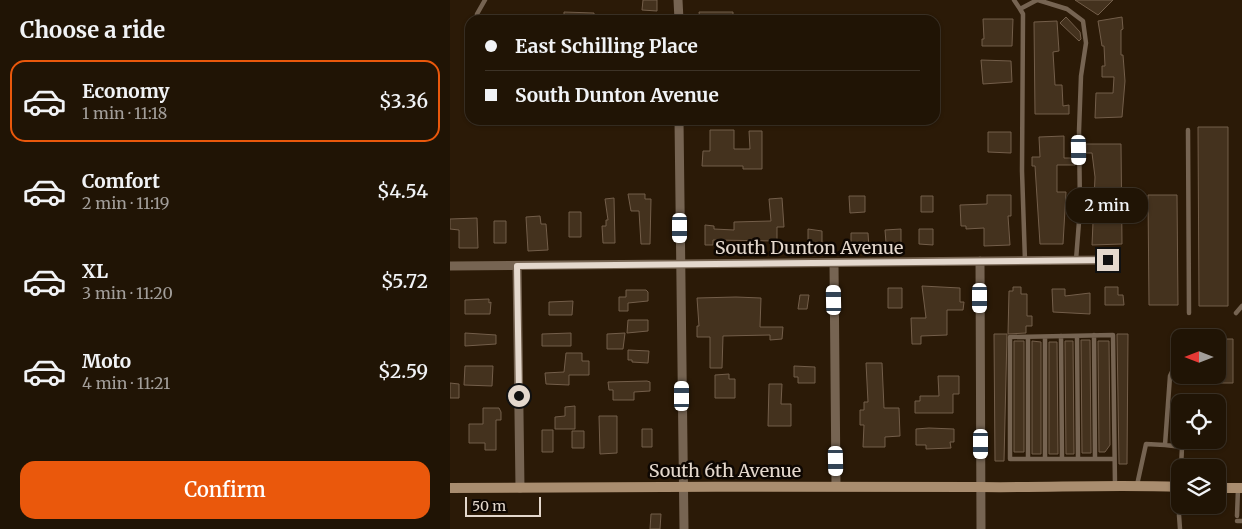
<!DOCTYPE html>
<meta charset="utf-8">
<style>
:root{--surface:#201405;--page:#2d2113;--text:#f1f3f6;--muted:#a29e9a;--line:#3d3327;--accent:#ea580c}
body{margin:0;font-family:Merriweather,serif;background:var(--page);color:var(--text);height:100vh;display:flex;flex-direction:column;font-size:19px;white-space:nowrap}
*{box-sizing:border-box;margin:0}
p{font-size:16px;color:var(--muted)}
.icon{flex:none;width:28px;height:28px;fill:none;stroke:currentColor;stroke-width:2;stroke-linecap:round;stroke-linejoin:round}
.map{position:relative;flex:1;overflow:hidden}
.panel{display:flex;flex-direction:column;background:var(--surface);width:450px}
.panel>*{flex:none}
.top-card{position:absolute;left:15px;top:15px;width:475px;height:110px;border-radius:15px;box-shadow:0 1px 4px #0004,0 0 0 1px var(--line);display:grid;align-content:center;height:110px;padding:0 20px;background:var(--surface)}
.needle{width:32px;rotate:270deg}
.buttons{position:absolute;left:721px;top:329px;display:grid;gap:10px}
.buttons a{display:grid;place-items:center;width:55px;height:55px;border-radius:10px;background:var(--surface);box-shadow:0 1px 4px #0004,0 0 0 1px var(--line);font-size:25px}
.scale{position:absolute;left:15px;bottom:12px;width:76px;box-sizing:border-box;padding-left:5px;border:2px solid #e4d8cd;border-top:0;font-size:14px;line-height:18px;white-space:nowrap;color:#e4d8cd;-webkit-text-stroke:4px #0e0702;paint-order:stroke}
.end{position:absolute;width:22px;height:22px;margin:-11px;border:6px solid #e4d8cd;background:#111;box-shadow:0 0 0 2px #111}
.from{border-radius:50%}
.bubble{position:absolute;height:35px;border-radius:15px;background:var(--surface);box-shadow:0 1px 4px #0004,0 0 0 1px var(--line);font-size:16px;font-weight:600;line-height:35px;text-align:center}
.car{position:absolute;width:15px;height:30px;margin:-15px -8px;border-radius:6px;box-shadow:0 0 4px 1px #0007;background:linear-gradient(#fff 24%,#345 0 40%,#fff 0 76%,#345 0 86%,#fff 0)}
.top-card b{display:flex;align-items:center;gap:18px;height:48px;font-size:19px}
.top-card b+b{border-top:1px solid var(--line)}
.top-card i{width:12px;height:12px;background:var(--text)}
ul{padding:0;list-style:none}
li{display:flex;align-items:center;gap:15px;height:82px;margin:0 10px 8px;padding:0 10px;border:2px solid transparent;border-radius:15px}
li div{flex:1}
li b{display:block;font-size:19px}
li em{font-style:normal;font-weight:600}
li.on{border-color:var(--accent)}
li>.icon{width:45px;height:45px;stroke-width:1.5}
h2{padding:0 20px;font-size:22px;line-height:60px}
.action{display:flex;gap:10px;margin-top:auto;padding:10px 20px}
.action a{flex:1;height:58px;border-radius:15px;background:var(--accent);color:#fff;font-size:20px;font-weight:600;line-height:58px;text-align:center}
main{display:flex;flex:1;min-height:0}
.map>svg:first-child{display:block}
</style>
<main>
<section class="panel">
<h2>Choose a ride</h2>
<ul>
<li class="on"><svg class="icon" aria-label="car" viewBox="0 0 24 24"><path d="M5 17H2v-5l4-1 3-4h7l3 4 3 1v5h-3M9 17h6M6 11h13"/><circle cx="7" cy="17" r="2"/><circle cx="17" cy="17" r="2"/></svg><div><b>Economy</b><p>1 min · 11:18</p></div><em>$3.36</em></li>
<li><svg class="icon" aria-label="car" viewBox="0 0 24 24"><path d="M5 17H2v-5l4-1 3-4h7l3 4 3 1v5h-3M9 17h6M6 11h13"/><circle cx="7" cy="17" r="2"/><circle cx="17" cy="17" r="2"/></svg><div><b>Comfort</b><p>2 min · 11:19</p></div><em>$4.54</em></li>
<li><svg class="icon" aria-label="car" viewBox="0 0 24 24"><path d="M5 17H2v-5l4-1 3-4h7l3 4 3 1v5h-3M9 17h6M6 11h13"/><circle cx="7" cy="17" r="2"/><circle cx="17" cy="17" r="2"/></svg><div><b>XL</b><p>3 min · 11:20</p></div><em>$5.72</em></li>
<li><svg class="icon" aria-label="car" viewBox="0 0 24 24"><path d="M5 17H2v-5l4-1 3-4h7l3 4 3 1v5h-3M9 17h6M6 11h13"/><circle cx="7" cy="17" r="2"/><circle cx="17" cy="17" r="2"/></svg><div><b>Moto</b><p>4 min · 11:21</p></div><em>$2.59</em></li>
</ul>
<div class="action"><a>Confirm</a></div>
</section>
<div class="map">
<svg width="792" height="529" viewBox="0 0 792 529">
<rect width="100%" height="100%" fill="#2b1a07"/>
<path fill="#44321e" stroke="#735e4a" d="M193,0H207V11L192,10Z
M625,0H663L648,15Z
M114,12L144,13V20H114Z
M249,12H283V20H250Z
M616,17L630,32L631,39L629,41L610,23Z
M672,17L673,29L671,30V55H673L675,81L672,117L645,118L646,93H663L664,77H652V66H655L654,46H652L648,21Z
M533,19H563L562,46H532V39H534Z
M607,21L609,51L603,52L605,85H612L613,106L619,105V114H585L584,22Z
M531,60L561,61L562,82L533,84Z
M748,127H778V306H749Z
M260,130H284V149H300L299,131H312V169H293V166H252L253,151H260Z
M538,132H561V153L538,152Z
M614,136V158H625V165H607V192H616L613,244H590L585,166H582V157H590L589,137Z
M636,144H671L672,244L642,245L645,177L642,153H636Z
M178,194H195V199H201L200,244H191L189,211H181Z
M537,195H561V216H558L560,245L534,246V228L516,229V226H511L510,205L537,204Z
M698,195H727L728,305H699Z
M399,196H415V212L400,213Z
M471,196H483V212H471Z
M164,198L165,243H153L152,226H156V220H158L155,199Z
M332,198L334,227H327V241L263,240V245H255V225L264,226V229L284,230V222L321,221L319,199Z
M119,212H131V237H119Z
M90,216L91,224H96L98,250L78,251L76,217Z
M27,218L28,248H9V230L0,229V219Z
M44,221H56V243H44Z
M358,229L372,231V246H358Z
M451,229V243H448V246H438V243H436L435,230Z
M469,229H483V245L469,244Z
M401,233H418L419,248L401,249Z
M472,286L510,288V302H514L513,310H497V335L471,336V344H462L461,318H476Z
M563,287H571V294H577V316H582V326H576V333L558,334L559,291H563Z
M655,287H668V295H673L674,305H655Z
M438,288H452V308H438Z
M602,289H615V296L640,293V314L603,312Z
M176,290H196L198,292V301L178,303V311H169V297H176Z
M350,295H359L357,309H348Z
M286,297L311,298L310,327H333L332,339L320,340V335L273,336L272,368H260V337H247V326H249L247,298Z
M39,299V303L41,302L40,314H15V300Z
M123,301L122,315H99V302Z
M178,320H198V331L177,333Z
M15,333L46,335V344L15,346Z
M121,333V346H92V334Z
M175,333L173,349H157V334Z
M544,334H557L554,461H545Z
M667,334H678L677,464H669Z
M768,339H783V383H761L759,375H768Z
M631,340H640L641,453H632Z
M564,341H574V452H564Z
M582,341L591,342V454H582Z
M615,341H623L624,454H616Z
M648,341H659L660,445L655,452H649Z
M599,342H607L608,454H599Z
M178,350L199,351L198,363L182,362V360H178Z
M116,353H132V361H139V375H119V385L96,384L95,373L114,372Z
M416,363H432L434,408H449L450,436L435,437V447H413L414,425H410V410H414V402H418Z
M15,366H43L42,386L14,385Z
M344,366L365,367V383H348V377H344Z
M279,374V379H285V398H265V375Z
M488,376H509V394H503V413H465V401H470V396H489Z
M197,381L200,382V391L184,392V400H163V390H159L158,382Z
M0,383L9,384V398H0Z
M319,384H332L331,404H341V426H318Z
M125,406V429H105V417L115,416V407Z
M33,408H49L51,412V420H46V450H35V443H19V424H33Z
M149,416H167V453L150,454Z
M479,428L504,429V442H500L501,448L476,449V445H466V429Z
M192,429H202V447H192Z
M92,430H103V452H92Z
M122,431H134V448H122Z
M201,514H211L210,529H200Z"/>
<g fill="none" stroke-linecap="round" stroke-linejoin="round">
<path stroke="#766452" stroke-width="4.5" d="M564,0L570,9L587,0
M588,0L617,9L633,21L636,43L631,76L629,131L630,209L626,260
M570,9L573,14L572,171L575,261
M27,14L35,0
M738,130L739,313
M786,313L792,306
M644,335L645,459
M611,336L612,459
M627,336L628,459
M595,337V459
M715,445L732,447L731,468
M578,459V337
M664,459H560V337L663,335L665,485
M687,485L696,444L715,445L720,376L730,355
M729,515L730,529
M787,516L788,489
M787,521H792"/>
<path stroke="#766452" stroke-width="9" d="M228,0L229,20
M229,120L234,529
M530,261L531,529
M384,263L386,485
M0,266L658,260
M67,266L70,488"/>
<path stroke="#a98d6f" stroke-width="10" d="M0,488C177,487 353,486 530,487C596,488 663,484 730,487
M768,488H792"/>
</g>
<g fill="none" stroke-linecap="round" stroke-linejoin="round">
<path stroke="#e4d8cd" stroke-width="6" d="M69,396L67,266L658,260"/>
</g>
<g text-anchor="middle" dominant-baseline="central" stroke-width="5" stroke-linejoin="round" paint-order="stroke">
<g font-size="18" fill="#e4d8cd" stroke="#0e0702">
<text x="359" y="247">South Dunton Avenue</text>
<text x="275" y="470">South 6th Avenue</text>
</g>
</g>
</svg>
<div class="buttons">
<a><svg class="needle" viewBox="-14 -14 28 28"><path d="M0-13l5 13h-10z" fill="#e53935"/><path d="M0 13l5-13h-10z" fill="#a29e9a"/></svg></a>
<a><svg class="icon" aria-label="locate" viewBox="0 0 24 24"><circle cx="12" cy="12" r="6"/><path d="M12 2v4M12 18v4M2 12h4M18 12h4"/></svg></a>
<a><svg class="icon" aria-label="layers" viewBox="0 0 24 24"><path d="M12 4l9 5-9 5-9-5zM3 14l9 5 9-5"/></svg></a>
</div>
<div class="scale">50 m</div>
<i class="end from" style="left:69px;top:396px"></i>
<i class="end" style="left:658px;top:260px"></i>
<div class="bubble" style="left:616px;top:188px;width:82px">2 min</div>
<i class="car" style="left:629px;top:150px;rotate:179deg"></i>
<i class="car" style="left:230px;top:228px;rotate:180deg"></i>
<i class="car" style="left:530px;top:298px;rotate:180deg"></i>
<i class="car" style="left:384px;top:300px;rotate:359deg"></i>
<i class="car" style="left:232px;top:396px;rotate:0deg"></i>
<i class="car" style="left:531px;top:444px;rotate:180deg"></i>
<i class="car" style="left:386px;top:461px;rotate:179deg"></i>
<div class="top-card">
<b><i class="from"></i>East Schilling Place</b>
<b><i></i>South Dunton Avenue</b>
</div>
</div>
</main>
